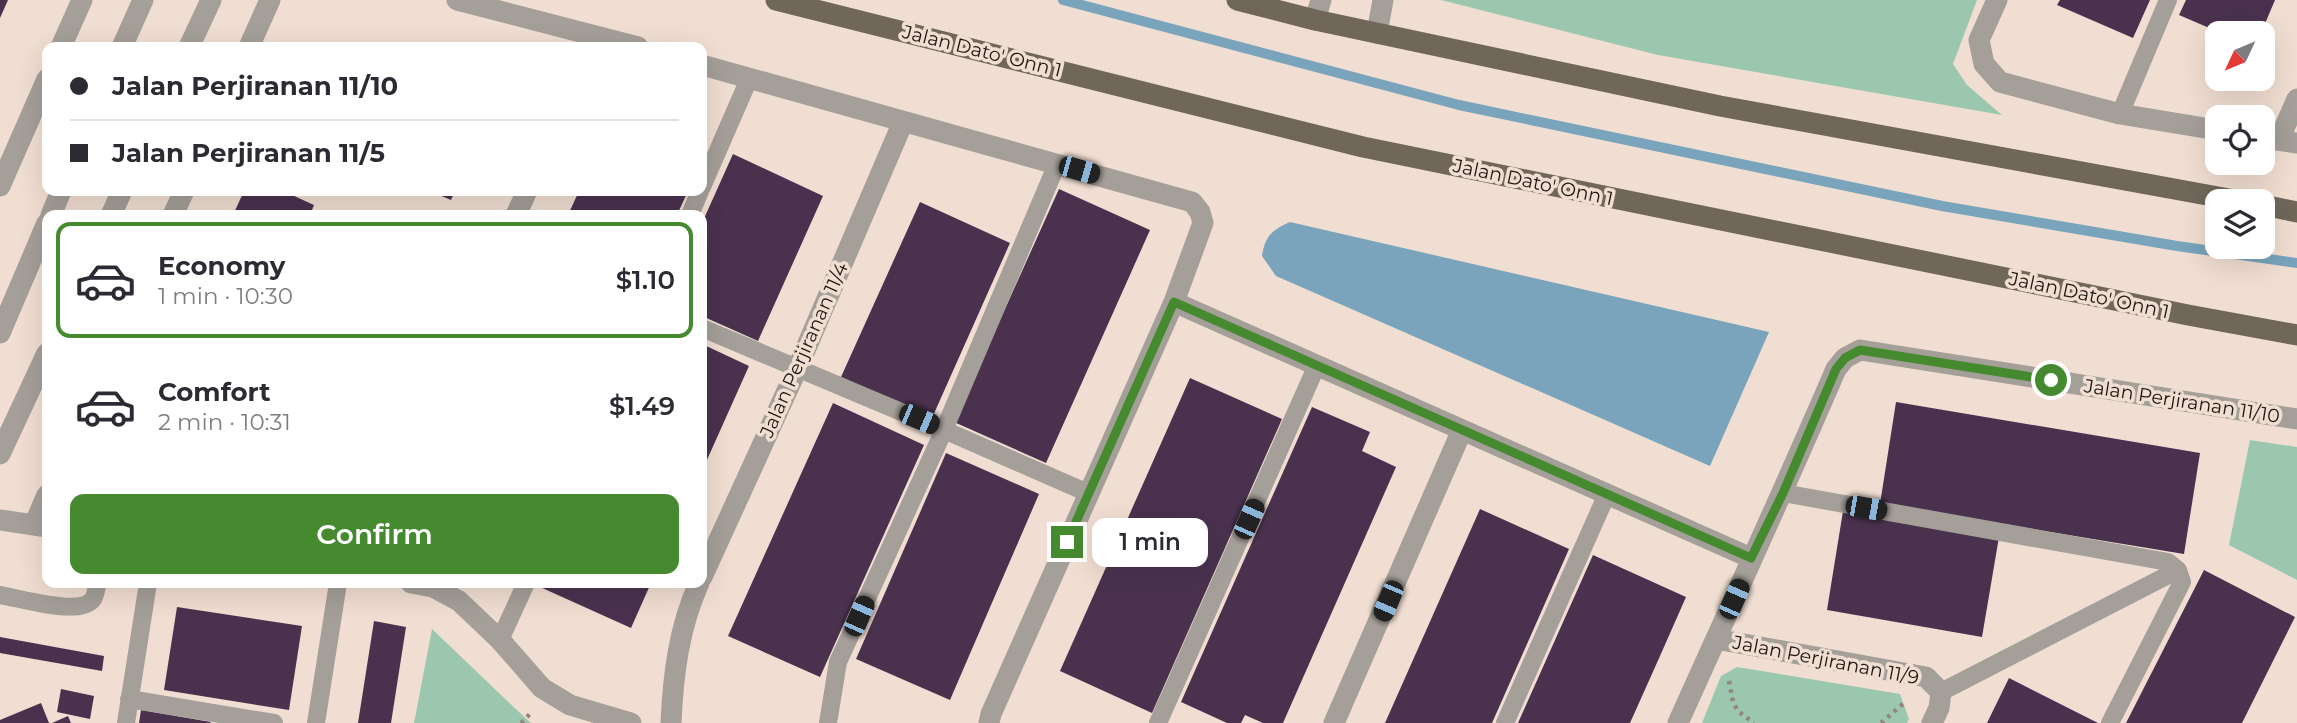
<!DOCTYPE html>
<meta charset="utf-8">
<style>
:root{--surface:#fff;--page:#f2f2f3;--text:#2b2b33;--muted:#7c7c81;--line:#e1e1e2;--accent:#468a2f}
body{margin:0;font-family:Montserrat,sans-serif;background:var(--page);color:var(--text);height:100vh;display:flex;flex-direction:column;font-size:26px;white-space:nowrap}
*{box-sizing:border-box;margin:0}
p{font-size:23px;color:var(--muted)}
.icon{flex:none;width:38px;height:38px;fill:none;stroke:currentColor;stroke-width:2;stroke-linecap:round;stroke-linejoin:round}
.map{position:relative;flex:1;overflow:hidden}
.sheet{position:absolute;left:42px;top:210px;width:665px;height:378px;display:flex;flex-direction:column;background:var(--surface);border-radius:14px;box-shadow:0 7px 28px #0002}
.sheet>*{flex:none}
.banner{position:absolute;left:42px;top:42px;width:665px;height:154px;border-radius:14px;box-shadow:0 7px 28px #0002;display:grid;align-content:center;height:154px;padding:0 28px;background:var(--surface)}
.needle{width:46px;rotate:226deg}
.buttons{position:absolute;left:2205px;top:21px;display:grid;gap:14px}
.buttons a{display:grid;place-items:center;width:70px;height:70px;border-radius:14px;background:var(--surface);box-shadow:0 7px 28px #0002;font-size:35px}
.end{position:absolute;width:32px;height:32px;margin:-16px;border:9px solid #468a2f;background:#fff;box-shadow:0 0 0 4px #fff}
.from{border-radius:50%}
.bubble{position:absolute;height:49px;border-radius:14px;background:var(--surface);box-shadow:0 7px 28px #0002;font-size:23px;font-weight:600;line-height:49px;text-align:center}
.car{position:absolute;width:21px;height:42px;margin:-21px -10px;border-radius:9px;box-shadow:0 0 5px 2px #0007;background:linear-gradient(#222 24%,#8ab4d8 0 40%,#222 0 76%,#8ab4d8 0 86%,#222 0)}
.banner b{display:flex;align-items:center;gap:24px;height:66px;font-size:26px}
.banner b+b{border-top:2px solid var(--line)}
.banner i{width:18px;height:18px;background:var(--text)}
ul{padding:12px 0 0;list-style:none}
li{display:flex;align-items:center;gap:21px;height:116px;margin:0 14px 10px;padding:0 14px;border:4px solid transparent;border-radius:14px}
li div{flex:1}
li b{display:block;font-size:26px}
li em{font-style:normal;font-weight:600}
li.current{border-color:var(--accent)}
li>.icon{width:63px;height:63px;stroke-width:1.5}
.action{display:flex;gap:14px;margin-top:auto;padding:14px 28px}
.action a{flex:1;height:80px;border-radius:14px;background:var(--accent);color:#fff;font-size:28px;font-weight:600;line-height:80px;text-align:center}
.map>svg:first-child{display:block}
</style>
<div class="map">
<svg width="2297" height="723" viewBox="0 0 2297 723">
<rect width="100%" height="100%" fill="#f1ded2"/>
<path fill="#9bc7ae" d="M1441,0H1977L1953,64L1967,85L2002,115L1658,55Z
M2250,440L2297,447V580L2229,545Z
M432,629L520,713L531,723H414Z
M1737,667L1900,694L1909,719L1907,723H1702L1721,676Z"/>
<path fill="#79a4bc" d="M1290,222L1769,332L1710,466L1276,276L1262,256C1265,236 1272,230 1290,222Z"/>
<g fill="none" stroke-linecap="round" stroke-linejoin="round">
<path stroke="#79a4bc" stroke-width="10" d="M1063,0L1459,105L1942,206L2177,246L2297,263"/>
</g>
<path fill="#4a324f" d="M0,0H8L0,18Z
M2060,0H2150L2133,38L2057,5Z
M2186,0H2275L2261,33H2221L2179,15Z
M733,154L823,196L758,341L702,316V223Z
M1059,189L1150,230L1046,463L954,422Z
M244,191H283L314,205L310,215H233Z
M430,191H455L451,200Z
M579,191H688L677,215H568Z
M920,202L1010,243L932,418L841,377Z
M702,344L749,366L702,471Z
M1190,378L1282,419L1152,713L1060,671Z
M1896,402L2200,453L2184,554L1880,504Z
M833,403L924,445L820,677L728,636Z
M1312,407L1370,432L1362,451L1396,467L1283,723H1263L1245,715L1241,723H1227L1181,702Z
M946,453L1039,494L950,700L856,659Z
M1480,509L1569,549L1531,635L1492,723H1385Z
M1843,511L1999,537L1982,637L1827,610Z
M1593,555L1686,597L1660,656L1630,723H1518Z
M2204,570L2295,617L2242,723H2126Z
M542,583H651L631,628L540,587Z
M177,607L302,626L289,710L164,690Z
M374,621L406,627L391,723H358Z
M0,637L104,656L102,671L0,653Z
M2009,678L2098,723H1987Z
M61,689L94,696L90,719L57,712Z
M41,703L49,723H0V720Z
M141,710L211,722L210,723H139Z
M68,716L71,723H52Z"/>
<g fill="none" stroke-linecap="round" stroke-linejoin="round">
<path stroke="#93867d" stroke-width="4.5" stroke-dasharray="3.5 5" stroke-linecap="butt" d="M1729,681L1733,702L1738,711L1754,723
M521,723L530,714
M1881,723L1904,703"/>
<path stroke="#a49f98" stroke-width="18" d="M2120,114L2168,0
M702,187L749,79
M690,215L700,191
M702,328L944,430L1088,493
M1783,493L2168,562L2178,570L2182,582L2110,723
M0,595C19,598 81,617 93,599C96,595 96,587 98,583
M500,640L526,583
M1941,692L2178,570
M129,699L274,723
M126,723L148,583
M316,723L338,583
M828,723L838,662L944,430L1057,164
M1158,723L1317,365
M1505,723L1607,494"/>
<path stroke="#a49f98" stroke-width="21" d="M457,0L638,47
M1997,0L1979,40L1984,64L2000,82L2120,114L2217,130
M1315,20L1321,0
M1377,33L1383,0
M61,47L82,0
M122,47L143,0
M189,47L211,0
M249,47L270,0
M702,65L1192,202L1200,212L1203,223L1174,302L991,714L989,723
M2263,138L2297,143
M2279,140L2297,99
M0,186L47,79
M51,215L61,191
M111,215L122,191
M173,215L184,191
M516,215L527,191
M1174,302L1751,558
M0,333L47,223
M0,454L47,353
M0,520L47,527
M34,525L47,495
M702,577L797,369L903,122
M411,583L433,587L459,601L500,640L542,688L570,705L631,723
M1716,639L1926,677L1941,692L1939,708L1932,723
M671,723C673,675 679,627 699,583
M1334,723L1462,430
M1678,723C1731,605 1785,488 1836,369L1845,358L1860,350L2297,419"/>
<path stroke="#70675a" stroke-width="21" d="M776,0L1363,147L2188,315L2297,335
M1237,0L1315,20L1720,106L2240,201
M2263,205L2297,212"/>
</g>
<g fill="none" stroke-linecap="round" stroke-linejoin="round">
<path stroke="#468a2f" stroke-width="9" d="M1067,542L1174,302L1751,558L1783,493L1836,369L1845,358L1860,350L2051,380"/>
</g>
<g text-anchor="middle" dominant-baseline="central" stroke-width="7" stroke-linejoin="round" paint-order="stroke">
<g font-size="19" fill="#1e1813" stroke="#f1ded2">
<text transform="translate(982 51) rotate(14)">Jalan Dato' Onn 1</text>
<text transform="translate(1533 182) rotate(12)">Jalan Dato' Onn 1</text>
<text transform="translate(2089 295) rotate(12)">Jalan Dato' Onn 1</text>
<text transform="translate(804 350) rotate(-66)">Jalan Perjiranan 11/4</text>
<text transform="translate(2182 401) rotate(9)">Jalan Perjiranan 11/10</text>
<text transform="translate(1826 660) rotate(11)">Jalan Perjiranan 11/9</text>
</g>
</g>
</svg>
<div class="buttons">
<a><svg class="needle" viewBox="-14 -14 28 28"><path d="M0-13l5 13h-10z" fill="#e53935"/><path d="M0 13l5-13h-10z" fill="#7c7c81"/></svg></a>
<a><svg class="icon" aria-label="locate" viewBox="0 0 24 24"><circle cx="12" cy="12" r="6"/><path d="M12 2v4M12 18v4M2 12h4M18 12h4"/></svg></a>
<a><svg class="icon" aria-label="layers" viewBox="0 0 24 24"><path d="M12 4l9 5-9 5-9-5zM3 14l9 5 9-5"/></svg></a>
</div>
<i class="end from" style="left:2051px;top:380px"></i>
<i class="end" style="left:1067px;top:542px"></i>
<div class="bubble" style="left:1092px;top:518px;width:116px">1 min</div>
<i class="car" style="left:1079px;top:170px;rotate:106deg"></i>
<i class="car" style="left:919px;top:419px;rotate:113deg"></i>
<i class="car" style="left:1866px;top:508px;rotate:100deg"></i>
<i class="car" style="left:1249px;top:519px;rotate:24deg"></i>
<i class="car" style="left:1734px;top:599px;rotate:24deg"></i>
<i class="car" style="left:1388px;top:601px;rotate:203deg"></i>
<i class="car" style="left:859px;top:616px;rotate:24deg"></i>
<div class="banner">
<b><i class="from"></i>Jalan Perjiranan 11/10</b>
<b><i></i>Jalan Perjiranan 11/5</b>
</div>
<section class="sheet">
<ul>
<li class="current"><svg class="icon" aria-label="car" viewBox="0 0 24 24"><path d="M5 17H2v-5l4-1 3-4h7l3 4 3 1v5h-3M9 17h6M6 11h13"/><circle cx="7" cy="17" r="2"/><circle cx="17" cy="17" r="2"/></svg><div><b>Economy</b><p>1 min · 10:30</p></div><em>$1.10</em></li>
<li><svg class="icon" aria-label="car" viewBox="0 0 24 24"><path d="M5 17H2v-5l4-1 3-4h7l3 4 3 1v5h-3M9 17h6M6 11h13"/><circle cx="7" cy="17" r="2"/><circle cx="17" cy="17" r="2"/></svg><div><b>Comfort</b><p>2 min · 10:31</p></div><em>$1.49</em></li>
</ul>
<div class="action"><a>Confirm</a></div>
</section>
</div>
